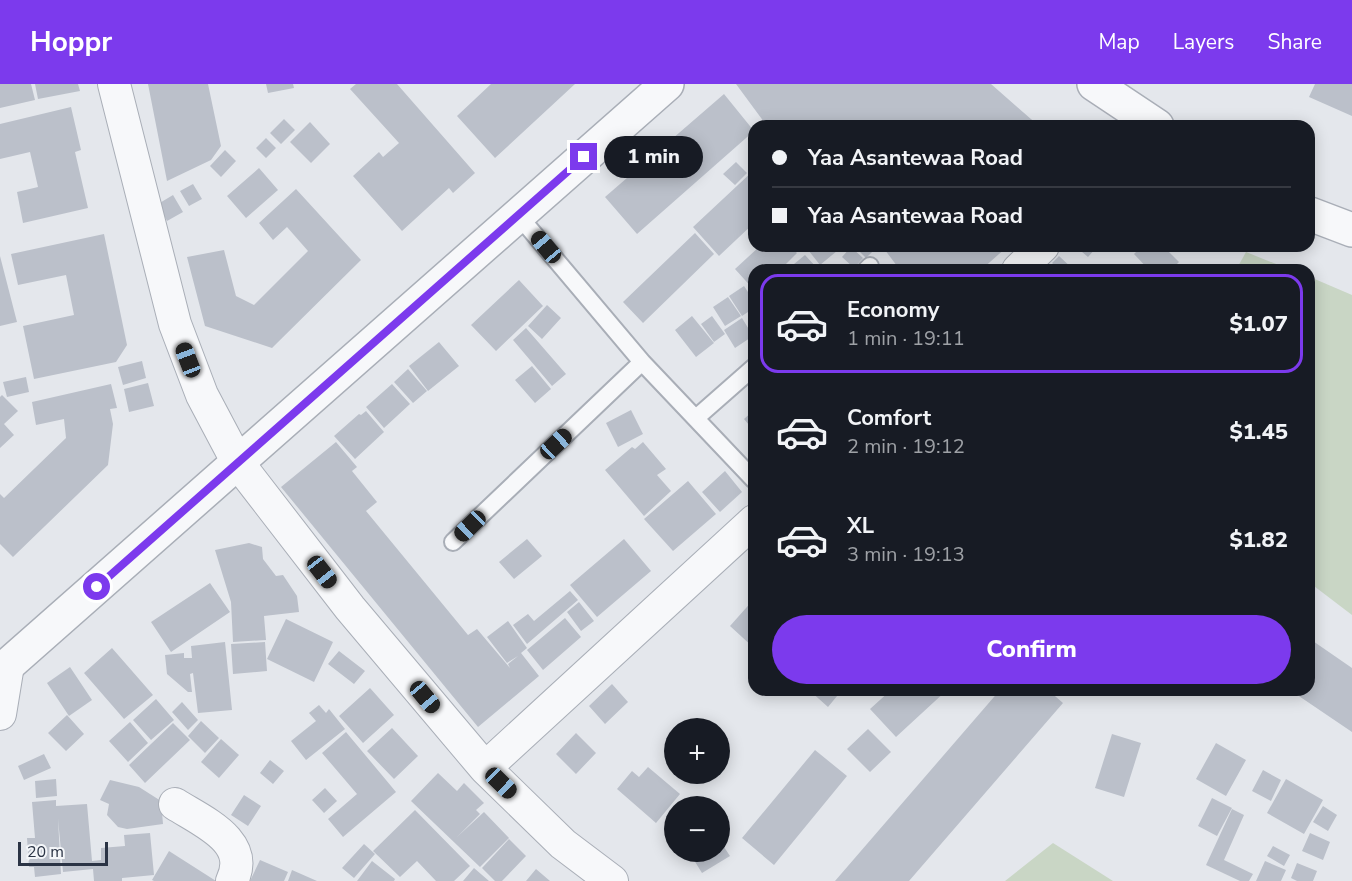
<!DOCTYPE html>
<meta charset="utf-8">
<style>
:root{--surface:#171b24;--page:#20242c;--text:#f1f3f6;--muted:#9ea1a6;--line:#363941;--accent:#7c3aed}
body{margin:0;font-family:"Nunito Sans",sans-serif;background:var(--page);color:var(--text);height:100vh;display:flex;flex-direction:column;font-size:22px;white-space:nowrap}
*{box-sizing:border-box;margin:0}
p{font-size:20px;color:var(--muted)}
.icon{flex:none;width:33px;height:33px;fill:none;stroke:currentColor;stroke-width:2;stroke-linecap:round;stroke-linejoin:round}
.map{position:relative;flex:1;overflow:hidden}
.side{position:absolute;left:748px;top:180px;width:567px;height:432px;display:flex;flex-direction:column;background:var(--surface);border-radius:18px;box-shadow:0 3px 15px #0003}
.side>*{flex:none}
.top-card{position:absolute;left:748px;top:36px;width:567px;height:132px;border-radius:18px;box-shadow:0 3px 15px #0003;display:grid;align-content:center;height:132px;padding:0 24px;background:var(--surface)}
.buttons{position:absolute;left:664px;top:634px;display:grid;gap:12px}
.buttons a{display:grid;place-items:center;width:66px;height:66px;border-radius:50%;background:var(--surface);box-shadow:0 3px 15px #0003;font-size:30px}
.scale{position:absolute;left:18px;bottom:15px;width:90px;box-sizing:border-box;padding-left:6px;border:3px solid #2b3445;border-top:0;font-size:16px;line-height:21px;white-space:nowrap;color:#2b3445;-webkit-text-stroke:4px #f4f6f9;paint-order:stroke}
.end{position:absolute;width:27px;height:27px;margin:-14px;border:8px solid #7c3aed;background:#fff;box-shadow:0 0 0 3px #fff}
.from{border-radius:50%}
.bubble{position:absolute;height:42px;border-radius:21px;background:var(--surface);box-shadow:0 3px 15px #0003;font-size:20px;font-weight:800;line-height:42px;text-align:center}
.car{position:absolute;width:18px;height:36px;margin:-18px -9px;border-radius:8px;box-shadow:0 0 4px 2px #0007;background:linear-gradient(#222 24%,#8ab4d8 0 40%,#222 0 76%,#8ab4d8 0 86%,#222 0)}
.top-card b{display:flex;align-items:center;gap:21px;height:57px;font-size:22px}
.top-card b+b{border-top:2px solid var(--line)}
.top-card i{width:15px;height:15px;background:var(--text)}
ul{padding:10px 0 0;list-style:none}
li{display:flex;align-items:center;gap:18px;height:99px;margin:0 12px 9px;padding:0 12px;border:3px solid transparent;border-radius:18px}
li div{flex:1}
li b{display:block;font-size:22px}
li em{font-style:normal;font-weight:800}
li.current{border-color:var(--accent)}
li>.icon{width:54px;height:54px;stroke-width:1.5}
.cta{display:flex;gap:12px;margin-top:auto;padding:12px 24px}
.cta a{flex:1;height:69px;border-radius:36px;background:var(--accent);color:#fff;font-size:24px;font-weight:800;line-height:69px;text-align:center}
header{display:flex;align-items:center;gap:36px;box-sizing:border-box;height:84px;padding:0 30px;background:var(--accent);color:#fff}
header strong{font-size:28px}
nav{display:flex;gap:33px;margin-inline-start:auto;font-size:21px}
.map>svg:first-child{display:block}
</style>
<header>
<strong>Hoppr</strong>
<nav><a>Map</a><a>Layers</a><a>Share</a></nav>
</header>
<div class="map">
<svg width="1352" height="797" viewBox="0 0 1352 797">
<rect width="100%" height="100%" fill="#e4e7ec"/>
<path fill="#c9d6c5" d="M1246,168L1291,186H1236Z
M1310,193L1352,211V531L1310,499Z
M1053,759L1113,797H1005Z"/>
<path fill="#bbc0ca" d="M0,0H31L35,16L0,24Z
M35,0H78L80,7L38,15Z
M148,0H208L221,62L211,76L167,97Z
M266,0H293L294,4L268,9Z
M356,0H397L475,89L453,109L449,104L402,147L353,92L379,68L383,73L399,59L350,5Z
M491,0H575L495,74L457,32Z
M736,0H991L1039,42H892L877,36L869,42H767Z
M1315,0H1352V32L1309,13Z
M724,10L754,47L637,150L605,113Z
M71,23L81,66L75,68L88,124L23,139L17,108L38,103L30,68L0,75V40Z
M284,35L295,46L281,60L270,49Z
M310,38L330,60L311,79L290,58Z
M266,54L276,64L266,74L256,64Z
M225,66L236,77L221,93L210,82Z
M736,78L747,89L735,101L723,90Z
M259,84L278,106L246,134L227,112Z
M754,86V139L719,172L693,143Z
M193,100L202,115L189,122L180,107Z
M296,105L361,176L272,264L205,242L187,173L224,166L236,212L254,221L308,167L287,143L273,156L259,139Z
M173,111L183,128L167,137L158,120Z
M695,149L714,170L643,239L623,218Z
M104,150L127,261L116,278L34,295L23,242L74,231L66,191L18,201L11,170Z
M760,162H790L797,169L780,186H754V206L735,185Z
M805,162H843L820,181Z
M854,162H876L877,163L866,174Z
M882,162H1008L981,186H900Z
M1075,162H1094L1096,164L1088,173Z
M1142,162H1163L1179,178L1171,186H1149L1134,170Z
M851,163L863,174L854,184L842,173Z
M805,171L817,184L814,186H799L794,180Z
M0,172L17,238L0,242Z
M1059,172L1074,186H1059L1052,179Z
M519,196L543,222L496,267L471,241Z
M744,202L754,217V224L742,232L729,212Z
M728,213L741,232L725,242L713,223Z
M547,221L561,234L542,255L528,242Z
M692,232L714,259L696,273L675,246Z
M712,232L725,250L714,258L701,240Z
M742,234L753,252L735,264L724,246Z
M526,244L566,290L552,302L513,256Z
M439,258L459,282L428,307L409,282Z
M142,277L146,294L123,301L118,283Z
M532,282L551,305L535,319L515,296Z
M408,285L427,307L413,319L394,298Z
M26,293L29,308L7,313L3,298Z
M148,299L154,322L129,328L124,305Z
M111,300L117,324L110,325L113,340L108,381L13,473L0,460V410L4,414L66,354L64,335L36,341L32,318Z
M392,300L410,320L384,344L366,323Z
M2,311L18,327L4,340L14,351L0,364V313Z
M631,326L643,350L618,363L606,339Z
M754,326V347L744,335Z
M366,327L384,348L355,375L334,352L359,330L361,331Z
M336,358L357,383L352,387L377,418L366,427L468,551L477,545L510,584L508,580L518,572L507,579L487,553L508,537L527,564L521,569L539,592L478,643L281,403Z
M643,358L666,385L657,391L671,407L644,432L605,386L632,363L635,365Z
M725,387L742,408L720,428L702,408Z
M688,397L716,430L673,467L644,435Z
M527,455L542,472L514,495L499,478Z
M624,455L651,487L597,533L570,501Z
M249,459L262,463L263,475L276,492L283,491L297,512L299,528L264,532L266,556L233,558L231,518L215,466Z
M210,499L230,528L171,568L151,538Z
M570,507L578,516L527,560L513,541L528,530L534,537Z
M754,515V564L730,542Z
M579,518L594,537L581,547L567,528Z
M565,534L581,553L543,586L527,566Z
M286,535L333,558L314,598L267,575Z
M1310,555L1352,584V648L1290,606H1310Z
M225,558L232,626L198,629L193,589L190,590L192,608H188L167,590L165,571L184,569V574H192L191,562Z
M265,558L267,587L233,590L231,560Z
M112,564L153,611L124,635L84,589Z
M339,567L365,587L354,600L328,580Z
M70,583L92,616L69,632L47,599Z
M612,600L628,618L605,640L589,622Z
M370,604L394,631L363,659L339,632Z
M809,606H842L828,623Z
M891,606H947L896,653L870,625Z
M1000,606H1048L1063,619L909,797H835Z
M156,615L174,636L151,656L133,636Z
M182,618L198,636L188,646L172,628Z
M319,621L326,629L329,625L345,645L306,676L291,657L316,637L309,629Z
M67,631L84,650L66,667L48,649Z
M201,637L219,654L205,669L188,652Z
M130,638L148,659L128,678L109,657Z
M173,639L190,656L145,699L129,681Z
M392,644L418,672L394,695L367,667Z
M868,645L891,668L870,688L847,665Z
M346,648L396,708L343,753L328,735L357,710L322,669Z
M576,649L596,669L576,690L556,670Z
M1112,650L1141,659L1124,713L1095,704Z
M221,655L239,671L219,694L201,678Z
M1216,659L1246,676L1226,712L1196,695Z
M815,666L847,692L774,781L742,754Z
M44,670L51,684L24,696L18,682Z
M270,676L284,687L273,700L260,689Z
M648,683L680,710L656,739L617,705L632,687L639,693Z
M1263,686L1281,696L1271,717L1252,707Z
M438,689L457,707L464,699L484,719L476,726L480,730L457,753L484,728L509,754L480,783L411,717Z
M56,695L57,712L36,714L35,697Z
M1286,695L1323,716L1304,750L1267,729Z
M110,696L139,703L161,717L163,740L127,745L118,743L107,731L109,720L100,716Z
M325,704L337,717L324,729L312,716Z
M244,711L261,722L248,742L231,731Z
M1212,714L1232,724L1217,752L1198,742Z
M56,716V722L87,720L92,777L101,776V764L125,762L124,751L150,749L154,791L122,794V797H94L93,785L63,788L58,735L61,790L35,793L34,783H29L27,754H35L32,718Z
M1323,722L1337,731L1328,747L1313,738Z
M1232,725L1244,731L1224,776L1253,790L1249,797H1240L1206,781Z
M415,726L470,782L454,797H436L417,777L400,793L373,767Z
M1310,749L1330,758L1323,776L1302,767Z
M509,755L526,772L502,797H495L482,784Z
M720,757L730,772L702,789L689,768H720Z
M364,760L375,770L354,794L342,784Z
M1273,762L1290,771L1284,782L1267,772Z
M169,767L216,797H154L152,796Z
M260,776L288,788L284,797H250Z
M372,777L395,795L394,797H357Z
M1265,777L1286,786L1281,797H1256Z
M1297,779L1317,787L1313,797H1297L1291,794Z
M474,784L489,797H463Z
M536,785L550,797H526Z
M292,786L317,797H288Z"/>
<g fill="none" stroke-linecap="round" stroke-linejoin="round">
<g stroke="#a9aeb7" stroke-width="20">
<path id="service" d="M866,186L870,182
M642,278L754,396
M696,334L754,283
M453,458L642,278L518,131"/>
</g>
<g stroke="#a9aeb7" stroke-width="34">
<path id="minor" d="M114,0L175,240L202,311L238,379L350,524L485,684L563,760L612,797
M1018,186L1043,162
M0,630L8,581
M485,684L754,437
M175,720C203,738 251,757 232,797"/>
</g>
<g stroke="#a9aeb7" stroke-width="36">
<path id="tertiary" d="M1094,0L1157,42
M1310,130L1352,146
M0,588L667,0"/>
</g>
<use href="#service" stroke="#f7f8fa" stroke-width="16"/>
<use href="#minor" stroke="#f7f8fa" stroke-width="32"/>
<use href="#tertiary" stroke="#f7f8fa" stroke-width="33"/>
</g>
<g fill="none" stroke-linecap="round" stroke-linejoin="round">
<path stroke="#7c3aed" stroke-width="8" d="M97,503L584,73"/>
</g>
</svg>
<div class="buttons">
<a>+</a>
<a>−</a>
</div>
<div class="scale">20 m</div>
<i class="end from" style="left:97px;top:503px"></i>
<i class="end" style="left:584px;top:73px"></i>
<div class="bubble" style="left:604px;top:52px;width:99px">1 min</div>
<i class="car" style="left:546px;top:163px;rotate:320deg"></i>
<i class="car" style="left:188px;top:276px;rotate:339deg"></i>
<i class="car" style="left:556px;top:360px;rotate:47deg"></i>
<i class="car" style="left:470px;top:442px;rotate:226deg"></i>
<i class="car" style="left:322px;top:488px;rotate:142deg"></i>
<i class="car" style="left:425px;top:613px;rotate:140deg"></i>
<i class="car" style="left:501px;top:699px;rotate:134deg"></i>
<div class="top-card">
<b><i class="from"></i>Yaa Asantewaa Road</b>
<b><i></i>Yaa Asantewaa Road</b>
</div>
<section class="side">
<ul>
<li class="current"><svg class="icon" aria-label="car" viewBox="0 0 24 24"><path d="M5 17H2v-5l4-1 3-4h7l3 4 3 1v5h-3M9 17h6M6 11h13"/><circle cx="7" cy="17" r="2"/><circle cx="17" cy="17" r="2"/></svg><div><b>Economy</b><p>1 min · 19:11</p></div><em>$1.07</em></li>
<li><svg class="icon" aria-label="car" viewBox="0 0 24 24"><path d="M5 17H2v-5l4-1 3-4h7l3 4 3 1v5h-3M9 17h6M6 11h13"/><circle cx="7" cy="17" r="2"/><circle cx="17" cy="17" r="2"/></svg><div><b>Comfort</b><p>2 min · 19:12</p></div><em>$1.45</em></li>
<li><svg class="icon" aria-label="car" viewBox="0 0 24 24"><path d="M5 17H2v-5l4-1 3-4h7l3 4 3 1v5h-3M9 17h6M6 11h13"/><circle cx="7" cy="17" r="2"/><circle cx="17" cy="17" r="2"/></svg><div><b>XL</b><p>3 min · 19:13</p></div><em>$1.82</em></li>
</ul>
<div class="cta"><a>Confirm</a></div>
</section>
</div>
